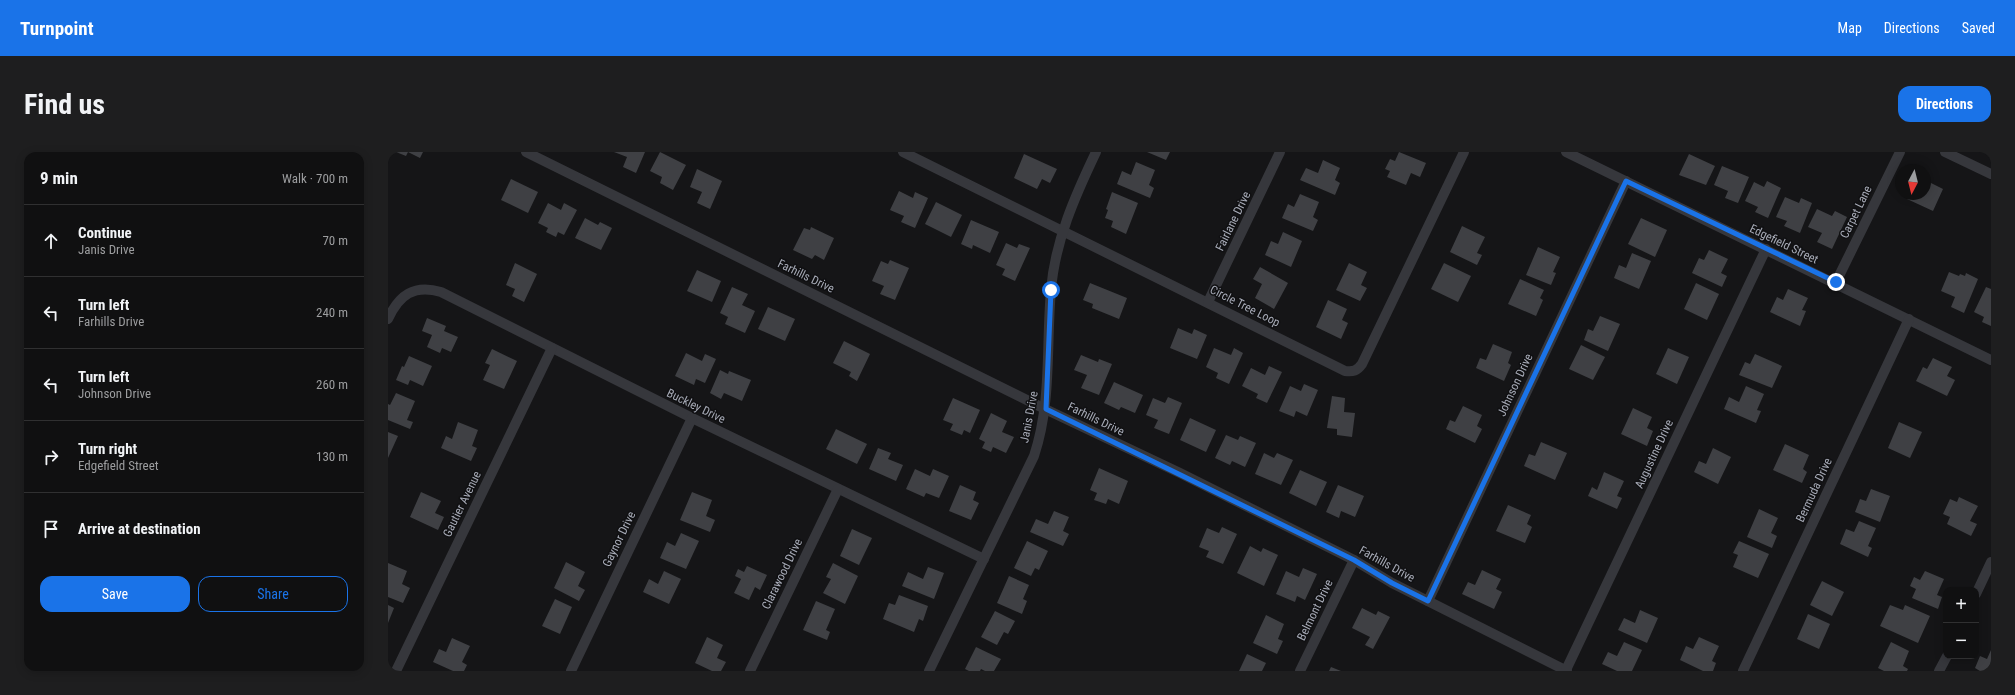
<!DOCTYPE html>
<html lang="en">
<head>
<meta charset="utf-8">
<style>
  body { margin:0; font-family:"Roboto Condensed",sans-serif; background:#1e1e1f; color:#f1f3f6 }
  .controls { position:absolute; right:12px; bottom:12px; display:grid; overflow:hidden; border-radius:8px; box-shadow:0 2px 10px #0003 }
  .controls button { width:36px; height:36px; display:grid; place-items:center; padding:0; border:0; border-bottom:1px solid #303031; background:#101011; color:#f1f3f6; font:20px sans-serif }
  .compass { position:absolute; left:1507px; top:12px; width:36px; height:36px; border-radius:50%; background:#101011; box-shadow:0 2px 10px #0003; rotate:187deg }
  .stop { position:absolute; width:12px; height:12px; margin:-9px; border:3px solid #1a73e8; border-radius:50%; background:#fff }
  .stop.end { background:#1a73e8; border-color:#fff; box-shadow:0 1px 4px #0008 }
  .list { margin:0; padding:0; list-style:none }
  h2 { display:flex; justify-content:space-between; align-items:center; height:52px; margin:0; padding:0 16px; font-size:17px }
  h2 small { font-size:13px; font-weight:400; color:#9c9d9f }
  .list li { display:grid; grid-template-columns:26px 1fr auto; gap:12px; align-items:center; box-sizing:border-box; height:72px; padding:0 16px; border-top:1px solid #303031 }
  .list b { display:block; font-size:15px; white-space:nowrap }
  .list p { margin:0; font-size:13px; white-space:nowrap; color:#9c9d9f }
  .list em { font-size:13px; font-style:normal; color:#9c9d9f }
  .actions { display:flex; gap:8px; padding:12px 16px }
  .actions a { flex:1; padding:9px 0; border:1px solid #1a73e8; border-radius:12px; text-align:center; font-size:14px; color:#1a73e8 }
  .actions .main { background:#1a73e8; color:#fff }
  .icon { flex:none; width:22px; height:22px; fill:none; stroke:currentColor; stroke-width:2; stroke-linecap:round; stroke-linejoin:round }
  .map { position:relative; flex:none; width:1603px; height:519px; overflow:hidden; border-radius:12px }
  header { display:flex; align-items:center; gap:24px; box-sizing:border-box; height:56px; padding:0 20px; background:#1a73e8; color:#fff }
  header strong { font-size:19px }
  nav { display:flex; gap:22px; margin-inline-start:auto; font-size:14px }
  .intro { display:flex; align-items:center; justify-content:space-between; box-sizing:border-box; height:96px; padding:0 24px }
  h1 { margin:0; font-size:28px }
  .button { padding:10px 18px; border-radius:12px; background:#1a73e8; color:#fff; font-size:14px; font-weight:700 }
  main { display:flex; gap:24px; padding:0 24px }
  aside { flex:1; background:#101011; border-radius:12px; box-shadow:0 2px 10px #0003 }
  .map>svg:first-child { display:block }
  .building { fill:#3f4044 }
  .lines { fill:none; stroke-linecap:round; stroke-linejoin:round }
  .street { stroke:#36373c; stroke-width:10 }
  .route { stroke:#1a73e8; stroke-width:5 }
  .labels { text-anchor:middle; stroke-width:3; stroke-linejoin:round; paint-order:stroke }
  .street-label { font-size:12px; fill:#a7abb7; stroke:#101012 }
</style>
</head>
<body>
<header>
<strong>Turnpoint</strong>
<nav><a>Map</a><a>Directions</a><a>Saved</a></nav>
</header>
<div class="intro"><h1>Find us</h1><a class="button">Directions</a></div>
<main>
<aside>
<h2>9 min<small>Walk · 700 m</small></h2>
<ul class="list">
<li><svg class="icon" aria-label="ahead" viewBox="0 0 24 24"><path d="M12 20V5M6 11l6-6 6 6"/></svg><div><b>Continue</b><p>Janis Drive</p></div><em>70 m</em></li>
<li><svg class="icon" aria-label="left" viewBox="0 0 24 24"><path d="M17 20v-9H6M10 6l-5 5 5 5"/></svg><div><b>Turn left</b><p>Farhills Drive</p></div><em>240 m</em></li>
<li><svg class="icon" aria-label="left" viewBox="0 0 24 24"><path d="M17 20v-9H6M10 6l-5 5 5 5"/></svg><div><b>Turn left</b><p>Johnson Drive</p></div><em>260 m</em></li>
<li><svg class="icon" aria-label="right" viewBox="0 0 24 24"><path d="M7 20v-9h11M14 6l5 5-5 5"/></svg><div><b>Turn right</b><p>Edgefield Street</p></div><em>130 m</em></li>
<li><svg class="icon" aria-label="arrive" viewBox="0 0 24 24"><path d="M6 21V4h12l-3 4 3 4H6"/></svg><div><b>Arrive at destination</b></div></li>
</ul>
<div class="actions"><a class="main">Save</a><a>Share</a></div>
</aside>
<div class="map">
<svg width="1603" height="519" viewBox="0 0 1603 519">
  <rect width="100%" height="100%" fill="#151517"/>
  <g class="building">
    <polygon points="8,0 20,0 18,4"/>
    <polygon points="20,0 35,0 32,6"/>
    <polygon points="226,0 257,0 248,21 235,15 239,5"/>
    <polygon points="272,0 298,13 285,38 272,31 274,25 262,19"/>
    <polygon points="759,0 782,0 778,8"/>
    <polygon points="1011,0 1038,11 1032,25 1023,21 1018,33 999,25 1002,19 997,17 1002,7 1007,9"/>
    <polygon points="636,2 669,17 662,31 654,27 649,37 626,26"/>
    <polygon points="1301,2 1327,14 1318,33 1291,23"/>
    <polygon points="935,8 952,16 947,28 952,31 947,43 912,28 918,16 930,21"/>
    <polygon points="748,10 767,18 761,33 766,36 762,46 729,32 734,19 743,23"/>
    <polygon points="1334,14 1361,25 1350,51 1337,46 1340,39 1326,33"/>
    <polygon points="309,17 334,29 322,57 309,51 314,40 302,35"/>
    <polygon points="123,27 150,40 140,61 113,48"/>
    <polygon points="1537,28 1555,37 1545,59 1519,47 1522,42 1537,42"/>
    <polygon points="1379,29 1393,36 1380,66 1367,60 1370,55 1357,49 1366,30 1376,35"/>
    <polygon points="511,39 525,46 527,40 540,46 527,76 513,70 516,64 502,58"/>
    <polygon points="724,40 750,51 738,82 723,75 725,69 717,66 720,58 718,57"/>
    <polygon points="912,42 931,50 925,65 930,68 925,79 894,66 900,52 906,55"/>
    <polygon points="1397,45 1411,51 1413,46 1424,51 1412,81 1396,74 1399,69 1388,65"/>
    <polygon points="548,50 574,63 563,85 537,72"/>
    <polygon points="160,51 173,58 176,51 189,58 176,83 170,80 168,85 158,80 160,76 150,71"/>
    <polygon points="1429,57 1444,64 1447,59 1459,65 1444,97 1429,90 1434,81 1420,75"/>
    <polygon points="197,66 210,73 212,70 224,76 213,98 187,86"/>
    <polygon points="1253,66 1279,78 1267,105 1240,92"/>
    <polygon points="583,68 611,80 602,101 585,93 584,97 573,92"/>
    <polygon points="1074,74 1097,85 1089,101 1094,103 1089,113 1062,100"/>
    <polygon points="423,75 446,86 436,108 427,103 424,107 405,98 416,76 422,78"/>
    <polygon points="895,80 914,89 903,115 877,103 883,89 890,92"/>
    <polygon points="618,91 629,96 631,92 642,96 627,129 614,123 617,117 608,113"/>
    <polygon points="1150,95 1172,105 1165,120 1168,121 1163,133 1138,123"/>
    <polygon points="1321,98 1340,107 1333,121 1339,124 1334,135 1304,121 1311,106 1316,108"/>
    <polygon points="1244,101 1263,109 1251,137 1226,126 1231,113 1238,116"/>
    <polygon points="502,108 521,116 507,148 492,142 496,134 484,129 493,109 500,112"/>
    <polygon points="127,111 149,122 136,150 124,144 127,137 118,133"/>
    <polygon points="961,111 979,120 973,133 979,136 972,149 948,138"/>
    <polygon points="1056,111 1083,124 1070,150 1043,137"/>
    <polygon points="872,115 900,131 886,157 867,146 874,132 865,127"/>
    <polygon points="309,118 333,129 324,150 299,139"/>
    <polygon points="1561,120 1571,124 1572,122 1577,124 1578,121 1590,127 1576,161 1563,155 1567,145 1553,139"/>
    <polygon points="1132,127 1156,138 1152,146 1155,148 1148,164 1120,152"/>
    <polygon points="702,131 739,146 731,167 704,156 705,152 695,148"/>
    <polygon points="1308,131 1331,142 1319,168 1296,157"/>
    <polygon points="344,135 360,142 354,153 367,159 357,181 337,172 340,165 332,161"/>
    <polygon points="1598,135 1603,137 1603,174 1594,170 1596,165 1586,160"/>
    <polygon points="1400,137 1420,146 1414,158 1418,159 1412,174 1382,160 1389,145 1395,148"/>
    <polygon points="940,148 959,157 954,168 960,171 953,187 928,175"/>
    <polygon points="380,155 407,167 397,189 370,177"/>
    <polygon points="1212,164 1232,172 1220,199 1196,188 1200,177 1205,179"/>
    <polygon points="39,166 58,174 56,179 70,185 63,200 54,196 52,201 39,195 44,183 34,179"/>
    <polygon points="790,176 804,182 806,177 819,183 809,207 782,196"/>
    <polygon points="456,189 482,202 469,229 461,224 463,220 445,211"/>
    <polygon points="1105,192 1124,200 1120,211 1123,213 1116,229 1088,216 1092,206 1098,208"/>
    <polygon points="1193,193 1217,205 1205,228 1181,217"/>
    <polygon points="826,196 843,203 846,196 855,201 841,232 828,226 830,221 818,215"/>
    <polygon points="1280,196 1301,205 1289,232 1268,222"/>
    <polygon points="104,197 129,209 116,237 95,228 102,213 97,211"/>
    <polygon points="298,201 314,209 317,202 328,207 317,231 308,227 306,233 287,224"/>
    <polygon points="1367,202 1394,214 1384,236 1351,223 1357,210 1362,212"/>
    <polygon points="693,203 710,210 711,207 724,212 711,243 693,236 699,223 686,218"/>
    <polygon points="21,204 44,214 35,234 22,228 20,233 8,228 14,214 16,215"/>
    <polygon points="1545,206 1564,215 1559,224 1567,228 1559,244 1528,229 1535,215 1539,217"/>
    <polygon points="881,214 894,220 879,251 868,246 870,242 854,234 863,216 877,223"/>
    <polygon points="332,218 340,222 341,219 363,228 354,249 336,241 333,247 322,241"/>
    <polygon points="726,230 755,243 747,261 733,255 731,258 716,251"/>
    <polygon points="916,232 930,238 919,264 908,259 906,265 891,259 902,234 913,239"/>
    <polygon points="1358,234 1376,242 1369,258 1373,259 1368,271 1336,257 1341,245 1351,250"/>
    <polygon points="8,241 27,249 19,268 25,270 22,277 0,268 0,252 2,253"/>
    <polygon points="944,244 957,246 956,260 967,261 964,285 949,283 949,277 939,276"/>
    <polygon points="780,245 794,251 781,282 766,276 770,268 758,263 765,246 777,251"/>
    <polygon points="565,246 592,258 582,281 576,278 574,283 562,278 565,272 555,268"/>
    <polygon points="1075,254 1094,263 1089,274 1094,277 1087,291 1058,277 1062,268 1067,270"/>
    <polygon points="1245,256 1264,265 1259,276 1265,279 1259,294 1233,282"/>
    <polygon points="603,261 619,269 614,280 626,285 618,301 605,295 603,300 594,296 597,290 591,287"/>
    <polygon points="802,266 828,278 818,300 792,288"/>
    <polygon points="70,270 90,278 84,294 89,296 83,309 53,296 58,284 64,287"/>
    <polygon points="1511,270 1534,280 1522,306 1500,296"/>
    <polygon points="448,277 479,292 469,312 438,297"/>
    <polygon points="0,280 10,284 0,306"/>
    <polygon points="838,283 850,288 852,284 868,291 857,315 844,309 842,313 827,306"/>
    <polygon points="1153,290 1179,301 1167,328 1136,314 1141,302 1147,304"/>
    <polygon points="1397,292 1421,303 1415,317 1419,320 1414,331 1385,318"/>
    <polygon points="490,296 503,301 500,307 515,313 508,329 481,317"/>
    <polygon points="1325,296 1343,305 1330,332 1306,320 1311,309 1318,312"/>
    <polygon points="876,301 886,306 889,301 905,308 893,333 867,322"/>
    <polygon points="711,316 740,329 731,352 720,347 718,352 706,348 709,341 702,338"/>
    <polygon points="527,317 542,324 545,317 561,324 551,346 538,341 536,345 518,337"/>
    <polygon points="912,318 939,330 928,354 901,341"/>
    <polygon points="1216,320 1236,329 1229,344 1234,346 1229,357 1200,344 1204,335 1209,338"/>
    <polygon points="572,333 588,340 585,348 591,351 583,368 561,359"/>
    <polygon points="950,333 976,344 967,365 953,359 951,366 938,360"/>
    <polygon points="1483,337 1502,344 1492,370 1467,360 1472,347 1478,349"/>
    <polygon points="33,340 53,349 47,361 56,365 50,378 22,365"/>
    <polygon points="304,340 324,348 318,364 327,368 322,380 292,368"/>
    <polygon points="1571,345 1590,354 1582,369 1589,372 1583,384 1559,372 1562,365 1555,362 1562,347 1569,350"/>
    <polygon points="1120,353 1143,363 1139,372 1144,375 1137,391 1108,379"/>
    <polygon points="1371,357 1390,366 1383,381 1389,384 1384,396 1359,385"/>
    <polygon points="666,359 681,365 675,379 681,382 675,394 642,380 648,367 660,372"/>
    <polygon points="1471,369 1488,376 1480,394 1484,396 1480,405 1452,392 1458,377 1466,380"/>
    <polygon points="834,375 849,382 835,412 818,405 821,399 811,395 819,376 831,381"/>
    <polygon points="464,377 484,386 471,413 452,404"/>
    <polygon points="293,381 311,389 298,417 272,406 279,390 287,394"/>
    <polygon points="639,389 660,399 651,418 647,416 643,424 626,416"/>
    <polygon points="1351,389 1381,402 1370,426 1345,415 1350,403 1345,401"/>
    <polygon points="862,394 873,400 875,396 890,403 876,434 849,421"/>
    <polygon points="178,410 197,420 190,434 197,438 191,449 166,436"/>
    <polygon points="0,411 19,419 14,432 22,436 15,451 0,445"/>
    <polygon points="445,411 470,424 457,452 435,441 443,427 438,425"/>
    <polygon points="359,414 379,423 372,438 367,435 361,448 346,441 353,427 347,424 350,417 356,420"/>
    <polygon points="540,415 556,421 546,447 514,434 520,420 535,427"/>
    <polygon points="915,416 929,422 917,448 909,444 907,450 888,442 898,419 911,425"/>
    <polygon points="1094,418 1113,427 1108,437 1114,440 1106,457 1074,442 1080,430 1087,433"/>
    <polygon points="276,419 293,427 281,452 255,440 261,427 270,432"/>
    <polygon points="1537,419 1556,427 1549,443 1554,445 1550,457 1524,446 1528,437 1522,434 1526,425 1532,428"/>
    <polygon points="621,424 641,433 635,447 639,449 634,462 609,451"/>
    <polygon points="1434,429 1456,440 1444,464 1422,453"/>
    <polygon points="511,443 540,454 535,469 531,467 526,480 495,467 501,451 507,453"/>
    <polygon points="167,447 184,455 172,482 154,474"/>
    <polygon points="428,449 447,457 438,478 442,480 439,488 415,478"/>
    <polygon points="0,453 6,456 0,471"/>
    <polygon points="1502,453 1515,458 1517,453 1542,464 1530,491 1492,474"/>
    <polygon points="974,456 988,463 990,459 1002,465 985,497 977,493 982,485 964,476"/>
    <polygon points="1252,458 1270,466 1259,491 1230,478 1236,466 1247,471"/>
    <polygon points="607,459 627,469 620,482 616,480 609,493 593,485"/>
    <polygon points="1420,462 1442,472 1431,497 1409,487"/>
    <polygon points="878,463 896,472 890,487 895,489 889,502 865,491"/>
    <polygon points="319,485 335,493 329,506 338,510 333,519 324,519 307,511"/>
    <polygon points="1311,485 1331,494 1324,509 1328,511 1325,519 1315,519 1292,508 1298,494 1305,497"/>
    <polygon points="64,486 82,494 74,510 79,513 76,519 65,519 45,510 51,497 58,500"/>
    <polygon points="1236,490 1254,498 1244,519 1229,519 1214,512 1220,500 1229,504"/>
    <polygon points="1503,490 1521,499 1515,514 1520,517 1519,519 1496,519 1490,516"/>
    <polygon points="588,495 613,507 606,519 597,519 593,517 592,519 581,519 577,517"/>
    <polygon points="1603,498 1603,519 1592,519 1587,516 1592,504 1599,507"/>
    <polygon points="859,502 878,511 874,519 851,519"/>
    <polygon points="943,515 953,519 941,519"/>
  </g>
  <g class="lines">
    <g class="street">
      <polyline points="138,0 657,257 792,321 966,408 1004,431 1179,519"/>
      <path d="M515,0L957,219C965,220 969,219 974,212L1076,0"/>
      <polyline points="1178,0 1603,208"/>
      <polyline points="1557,0 1603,22"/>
      <polyline points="1448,130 1512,0"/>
      <polyline points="820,150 892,0"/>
      <path d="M0,167C11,143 26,132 53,140L304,266L596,407"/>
      <polyline points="1588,442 1603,410"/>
      <polyline points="1040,449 1238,29"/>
      <polyline points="1178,518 1378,97"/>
      <polyline points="8,519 164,196"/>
      <polyline points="183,519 304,266"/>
      <polyline points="362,519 450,337"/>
      <path d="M541,519L646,304C664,250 658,194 663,138C667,89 687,44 708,0"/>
      <polyline points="912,519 966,408"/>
      <polyline points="1355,519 1521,167"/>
      <polyline points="1551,519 1559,504"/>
    </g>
  </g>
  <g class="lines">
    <polyline class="route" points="663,138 658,257 966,408 1004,431 1040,449 1238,29 1448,130"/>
  </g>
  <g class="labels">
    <g class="street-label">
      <text transform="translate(1468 60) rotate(-64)" y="4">Carpet Lane</text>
      <text transform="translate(845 69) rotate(-64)" y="4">Fairlane Drive</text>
      <text transform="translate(1396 92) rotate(26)" y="4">Edgefield Street</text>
      <text transform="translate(418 124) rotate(26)" y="4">Farhills Drive</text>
      <text transform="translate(857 154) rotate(27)" y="4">Circle Tree Loop</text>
      <text transform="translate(1127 233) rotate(-65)" y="4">Johnson Drive</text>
      <text transform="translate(308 254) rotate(26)" y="4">Buckley Drive</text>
      <text transform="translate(641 265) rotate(-79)" y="4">Janis Drive</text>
      <text transform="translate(708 267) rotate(26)" y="4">Farhills Drive</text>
      <text transform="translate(1266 302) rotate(-65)" y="4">Augustine Drive</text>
      <text transform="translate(1426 338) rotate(-65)" y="4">Bermuda Drive</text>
      <text transform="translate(74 352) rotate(-64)" y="4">Gautier Avenue</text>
      <text transform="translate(231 387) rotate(-64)" y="4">Gaynor Drive</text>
      <text transform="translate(999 412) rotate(29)" y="4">Farhills Drive</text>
      <text transform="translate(394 422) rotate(-64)" y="4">Clarawood Drive</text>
      <text transform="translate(927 458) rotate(-64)" y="4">Belmont Drive</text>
    </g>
  </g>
</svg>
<div class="controls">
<button>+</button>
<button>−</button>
</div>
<svg class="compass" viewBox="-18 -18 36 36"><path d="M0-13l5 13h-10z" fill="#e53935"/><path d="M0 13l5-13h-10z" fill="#9c9d9f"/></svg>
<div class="stop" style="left:663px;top:138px"></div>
<div class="stop end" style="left:1448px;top:130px"></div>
</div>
</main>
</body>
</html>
